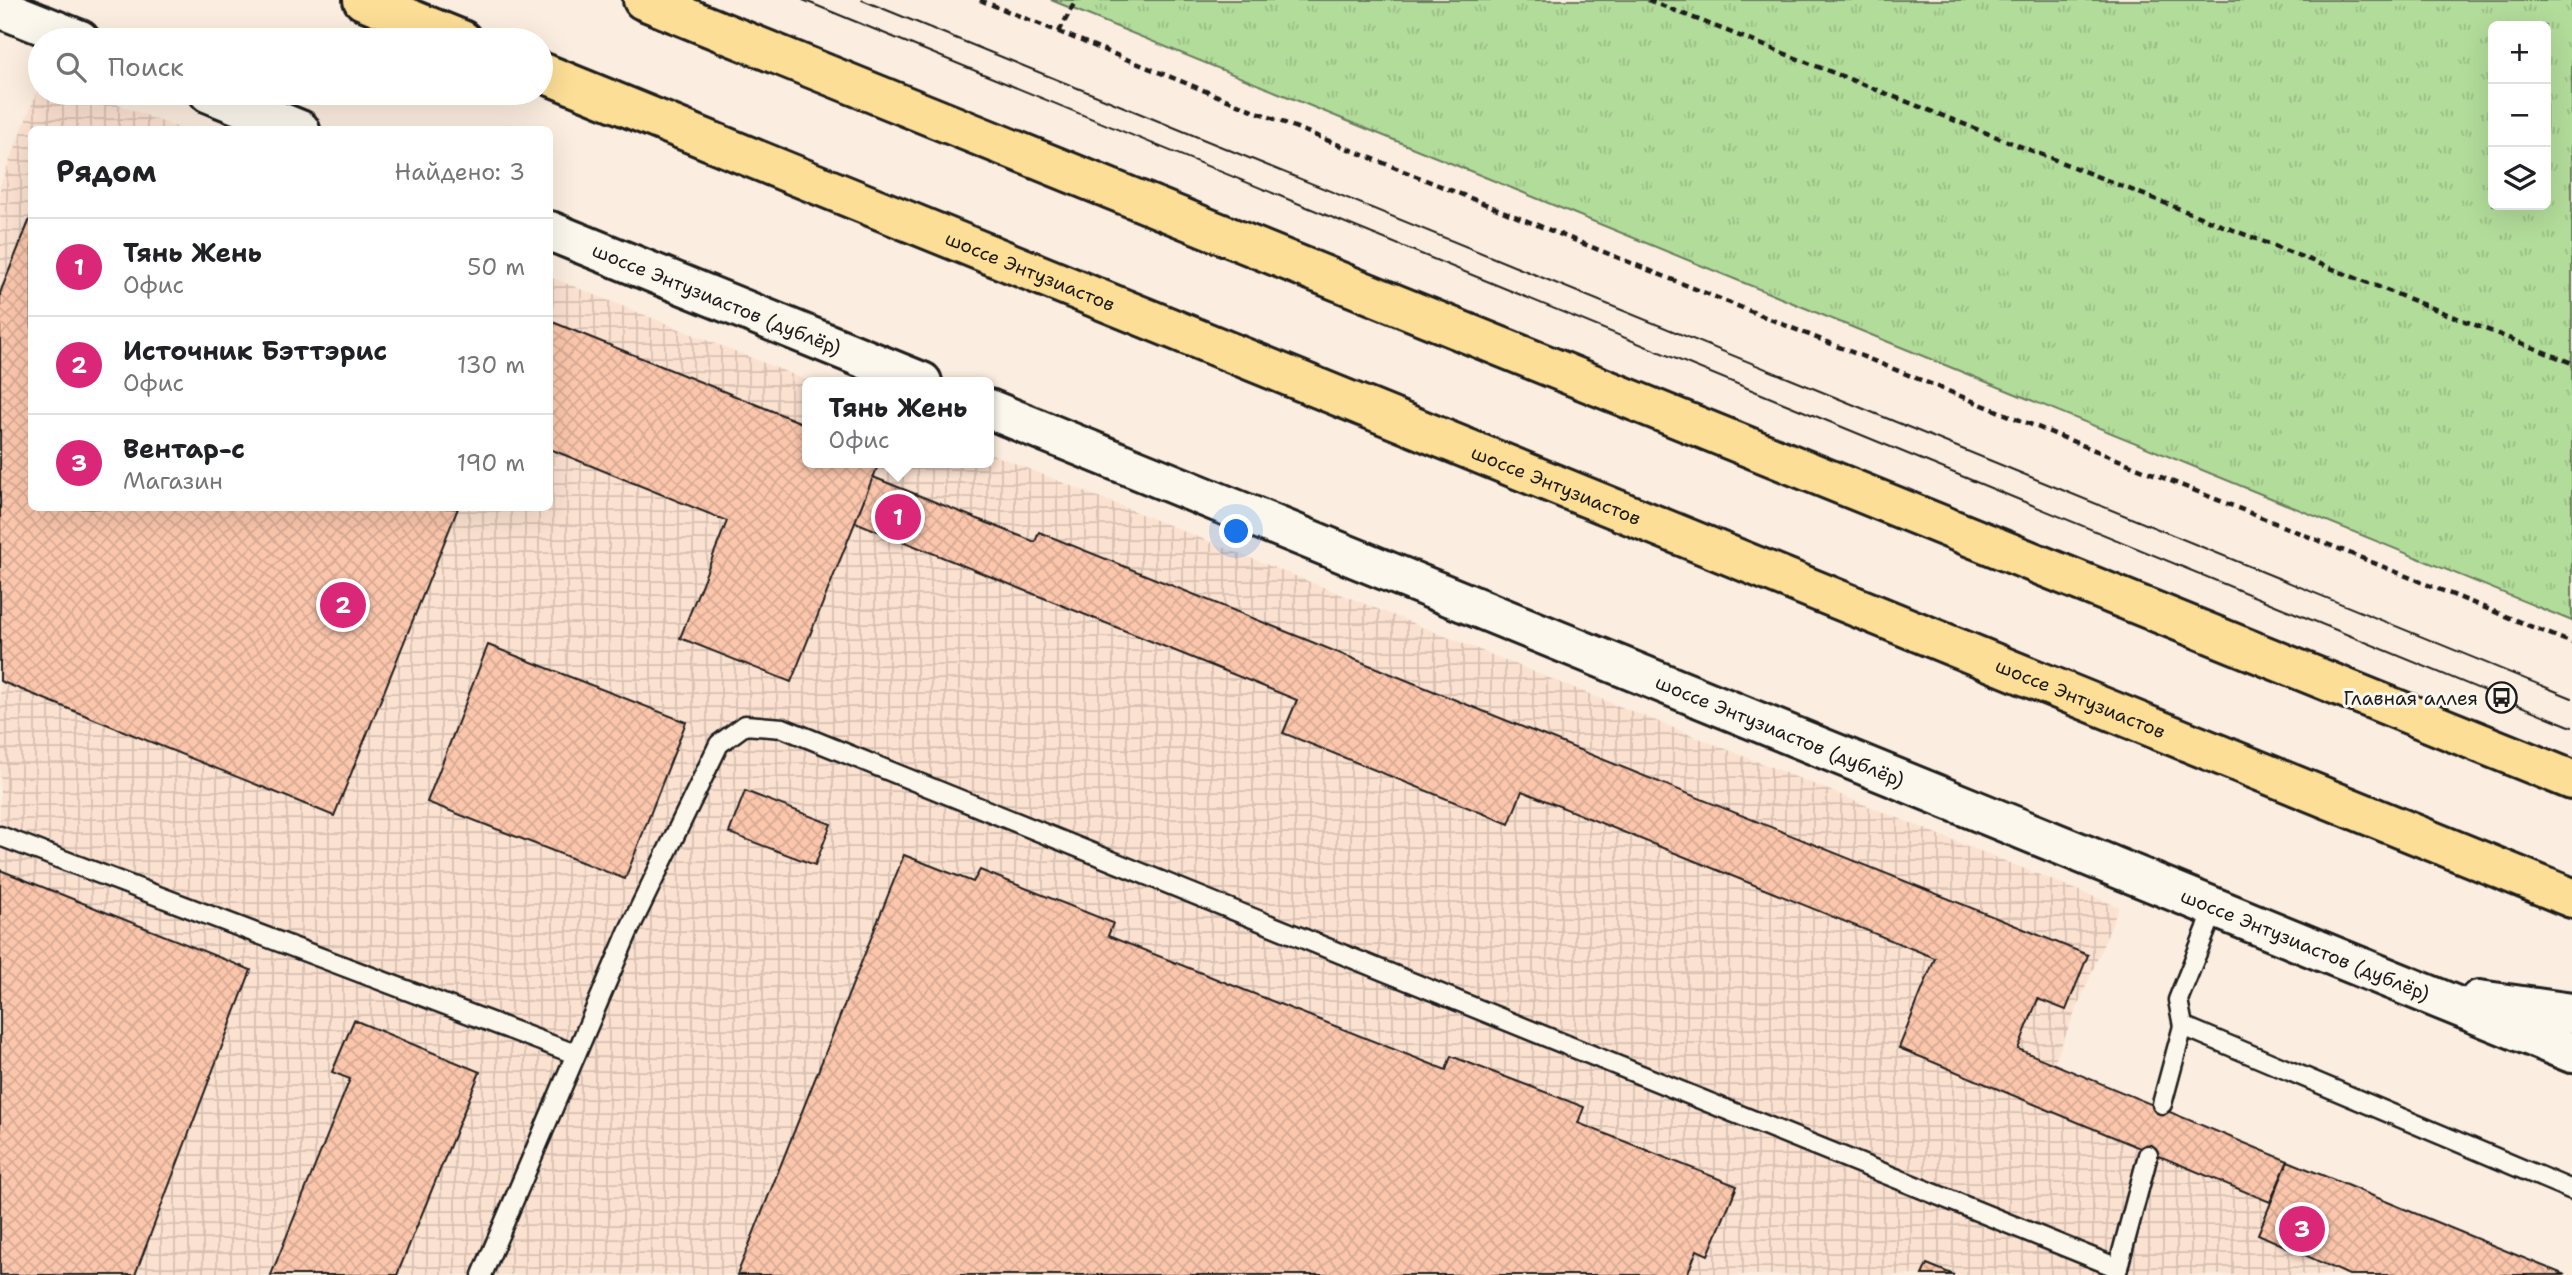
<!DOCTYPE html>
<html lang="ru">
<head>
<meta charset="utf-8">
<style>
  body { margin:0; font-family:"Shantell Sans",sans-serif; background:#f2f2f2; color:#202124 }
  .controls { position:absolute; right:21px; top:21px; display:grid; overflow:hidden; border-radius:10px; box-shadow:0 7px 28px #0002 }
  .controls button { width:63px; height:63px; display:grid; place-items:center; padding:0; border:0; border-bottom:2px solid #e0e0e0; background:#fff; color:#202124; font:35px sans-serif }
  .you { position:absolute; left:1237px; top:532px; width:24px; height:24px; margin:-18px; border:5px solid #fff; border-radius:50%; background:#1a73e8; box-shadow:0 0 0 10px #1a73e833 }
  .badge { display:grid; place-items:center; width:46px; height:46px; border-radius:50%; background:#db2777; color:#fff; font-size:23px; font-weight:700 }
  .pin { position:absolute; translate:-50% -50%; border:4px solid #fff; box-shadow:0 2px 7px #0006 }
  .popup { position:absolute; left:802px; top:377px; width:192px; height:91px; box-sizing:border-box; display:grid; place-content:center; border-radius:10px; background:#fff; filter:drop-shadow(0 2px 5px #0005); font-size:23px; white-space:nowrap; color:#757577 }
  .popup b { font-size:26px; color:#202124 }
  .popup::after { content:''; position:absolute; left:50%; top:100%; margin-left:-14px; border:14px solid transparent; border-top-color:#fff }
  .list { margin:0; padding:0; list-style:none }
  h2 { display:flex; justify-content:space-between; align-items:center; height:91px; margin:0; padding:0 28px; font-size:30px }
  h2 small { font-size:23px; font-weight:400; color:#757577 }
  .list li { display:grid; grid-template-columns:46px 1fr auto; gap:21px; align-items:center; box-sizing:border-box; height:98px; padding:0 28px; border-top:2px solid #e0e0e0 }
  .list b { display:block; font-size:26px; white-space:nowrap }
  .list p { margin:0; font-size:23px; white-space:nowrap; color:#757577 }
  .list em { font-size:23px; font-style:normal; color:#757577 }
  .icon { flex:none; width:38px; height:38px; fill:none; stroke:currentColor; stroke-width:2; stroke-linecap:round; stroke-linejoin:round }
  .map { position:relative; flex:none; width:2572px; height:1275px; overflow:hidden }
  .search { position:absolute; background:#fff; box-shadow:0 7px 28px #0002; left:28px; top:28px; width:525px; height:77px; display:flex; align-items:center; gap:18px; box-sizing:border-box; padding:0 24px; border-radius:38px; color:#757577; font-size:26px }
  .panel { position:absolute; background:#fff; box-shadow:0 7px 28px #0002; left:28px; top:126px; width:525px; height:385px; border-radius:10px }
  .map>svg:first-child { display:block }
  .industrial { fill:url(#industrial-grid) }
  .park { fill:url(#park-tufts); stroke:#677c5b; stroke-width:2; fill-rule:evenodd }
  .building { fill:url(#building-cross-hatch); stroke:#1c1c1c; stroke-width:2 }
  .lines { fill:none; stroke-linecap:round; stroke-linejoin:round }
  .lane-casing { stroke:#1c1c1c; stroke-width:23 }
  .secondary-casing { stroke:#1c1c1c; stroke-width:44 }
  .primary-casing { stroke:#1c1c1c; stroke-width:44 }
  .path { stroke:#1c1c1c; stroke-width:4.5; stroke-dasharray:7 5; stroke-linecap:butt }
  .lane { stroke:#fbf7ec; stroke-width:18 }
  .secondary { stroke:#fbf7ec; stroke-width:38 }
  .primary { stroke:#fcde96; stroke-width:38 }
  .tram { stroke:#1c1c1c; stroke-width:2 }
  .labels { text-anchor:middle; stroke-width:6; stroke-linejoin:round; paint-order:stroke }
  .street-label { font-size:19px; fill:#1c1c1c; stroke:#fbf7ec }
  .poi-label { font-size:19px; fill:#1c1c1c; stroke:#fbf7ec; text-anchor:end }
</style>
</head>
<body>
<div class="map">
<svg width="2572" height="1275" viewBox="0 0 2572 1275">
  <defs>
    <pattern id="industrial-grid" width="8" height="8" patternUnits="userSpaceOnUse" patternTransform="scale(1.75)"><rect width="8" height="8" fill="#fbe1d0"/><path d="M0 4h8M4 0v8" fill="none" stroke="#d7c0b2"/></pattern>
    <pattern id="park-tufts" width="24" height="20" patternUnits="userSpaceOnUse" patternTransform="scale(1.75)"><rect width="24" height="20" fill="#b2dc9a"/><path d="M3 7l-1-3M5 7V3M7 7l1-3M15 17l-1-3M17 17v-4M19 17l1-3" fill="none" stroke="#98bc84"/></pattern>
    <pattern id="building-cross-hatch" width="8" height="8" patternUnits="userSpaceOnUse" patternTransform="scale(1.75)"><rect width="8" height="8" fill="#fbc6ac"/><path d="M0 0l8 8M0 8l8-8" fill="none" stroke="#d7aa93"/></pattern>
  </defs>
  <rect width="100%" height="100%" fill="#fbeddf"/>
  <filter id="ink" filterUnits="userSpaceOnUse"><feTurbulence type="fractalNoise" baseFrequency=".0143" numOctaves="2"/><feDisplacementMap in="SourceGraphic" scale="14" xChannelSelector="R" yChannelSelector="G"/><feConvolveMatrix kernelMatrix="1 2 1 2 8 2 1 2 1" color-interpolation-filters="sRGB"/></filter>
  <g filter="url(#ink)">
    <polygon class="industrial" points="40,84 40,93 89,93 181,129 32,130 32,508 550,508 550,277 811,382 807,382 807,463 989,463 989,453 2119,907 2046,1082 2525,1275 0,1275 0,186"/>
    <path class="park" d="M1051,0H2572V621ZM2493,26H2546V205H2493Z"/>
    <g class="building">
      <polygon points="32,214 32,508 458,508 334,816 0,681 0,293"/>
      <polygon points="550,321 807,425 807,463 879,463 791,682 680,638 727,521 550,449"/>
      <polygon points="873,477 1035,542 1039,532 2088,955 2066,1010 2038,999 2018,1049 2288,1161 2270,1202 1899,1048 1935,958 1522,791 1509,824 1283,733 1297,700 855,522"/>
      <polygon points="488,645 686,722 625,879 427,802"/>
      <polygon points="745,791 831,824 815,865 729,833"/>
      <polygon points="904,855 973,882 980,870 1113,923 1108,936 1446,1070 1451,1056 1584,1107 1578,1123 1737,1186 1708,1255 1697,1250 1687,1275 737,1275"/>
      <polygon points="0,870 251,970 135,1275 0,1275"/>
      <polygon points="354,1020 480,1072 397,1275 271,1275 350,1079 332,1072"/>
      <polygon points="2288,1161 2565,1275 2349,1275 2258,1234"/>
      <polygon points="1927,1264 1954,1275 1922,1275"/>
    </g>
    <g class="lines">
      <defs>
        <g id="lane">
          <polyline points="0,836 575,1054"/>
          <polyline points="2215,908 2178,1000 2183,1026 2572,1190"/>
          <polyline points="2162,1104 2183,1026"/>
          <polyline points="482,1275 628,932 719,744 745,725 783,728 2118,1268"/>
          <polyline points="2116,1275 2148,1155"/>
        </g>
        <g id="secondary">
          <polyline points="0,8 80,40"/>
          <polyline points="209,93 300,130"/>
          <path id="s1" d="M550,231L922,382"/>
          <path id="s2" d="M989,409L2572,1053"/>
          <polyline points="2479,1000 2572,1013"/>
        </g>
        <g id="primary">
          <polyline points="363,0 462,40"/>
          <polyline points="643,0 2572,780"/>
          <path id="s3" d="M541,72L2572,898"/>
        </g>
      </defs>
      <use href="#lane" class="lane-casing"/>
      <use href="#secondary" class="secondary-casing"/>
      <use href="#primary" class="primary-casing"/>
      <g class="path">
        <polyline points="980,0 2572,643"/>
        <polyline points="1648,0 2572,363"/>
        <polyline points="1059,32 1076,0"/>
      </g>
      <use href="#lane" class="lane"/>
      <use href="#secondary" class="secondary"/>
      <use href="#primary" class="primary"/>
      <g class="tram">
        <polyline points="803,0 2572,727"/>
        <polyline points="862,0 2572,698"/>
      </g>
    </g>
  </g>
  <defs>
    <symbol id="bus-ring" viewBox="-11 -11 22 22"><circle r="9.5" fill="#fbf7ec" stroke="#1c1c1c" stroke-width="1.5"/><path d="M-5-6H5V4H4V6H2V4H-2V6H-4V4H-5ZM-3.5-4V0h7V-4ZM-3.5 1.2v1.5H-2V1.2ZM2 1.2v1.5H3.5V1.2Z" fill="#1c1c1c"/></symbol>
  </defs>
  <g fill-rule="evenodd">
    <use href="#bus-ring" x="2484" y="680" width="35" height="35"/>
  </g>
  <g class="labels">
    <g class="street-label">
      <text dy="7" stroke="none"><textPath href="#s3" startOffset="528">шоссе Энтузиастов</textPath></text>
      <text dy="7" stroke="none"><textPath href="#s1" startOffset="180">шоссе Энтузиастов (дублёр)</textPath></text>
      <text dy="7" stroke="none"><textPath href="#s3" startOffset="1096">шоссе Энтузиастов</textPath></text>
      <text dy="7" stroke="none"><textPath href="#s3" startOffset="1662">шоссе Энтузиастов</textPath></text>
      <text dy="7" stroke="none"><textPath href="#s2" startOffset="854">шоссе Энтузиастов (дублёр)</textPath></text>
      <text dy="7" stroke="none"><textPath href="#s2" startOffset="1421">шоссе Энтузиастов (дублёр)</textPath></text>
    </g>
    <g class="poi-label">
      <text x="2478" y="705">Главная аллея</text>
    </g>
  </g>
</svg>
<div class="controls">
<button>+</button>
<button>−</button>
<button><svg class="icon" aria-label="layers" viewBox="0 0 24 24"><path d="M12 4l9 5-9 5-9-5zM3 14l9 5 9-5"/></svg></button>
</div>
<div class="you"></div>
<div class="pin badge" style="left:898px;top:517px">1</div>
<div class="popup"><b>Тянь Жень</b>Офис</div>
<div class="pin badge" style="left:343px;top:605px">2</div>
<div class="pin badge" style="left:2302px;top:1229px">3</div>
<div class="search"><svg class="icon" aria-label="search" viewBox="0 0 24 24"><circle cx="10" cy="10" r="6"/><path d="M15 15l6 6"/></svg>Поиск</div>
<section class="panel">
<h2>Рядом<small>Найдено: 3</small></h2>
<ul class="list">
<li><span class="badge">1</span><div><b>Тянь Жень</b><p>Офис</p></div><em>50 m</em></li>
<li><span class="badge">2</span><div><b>Источник Бэттэрис</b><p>Офис</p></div><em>130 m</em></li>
<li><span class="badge">3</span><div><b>Вентар-с</b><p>Магазин</p></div><em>190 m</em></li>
</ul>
</section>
</div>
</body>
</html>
